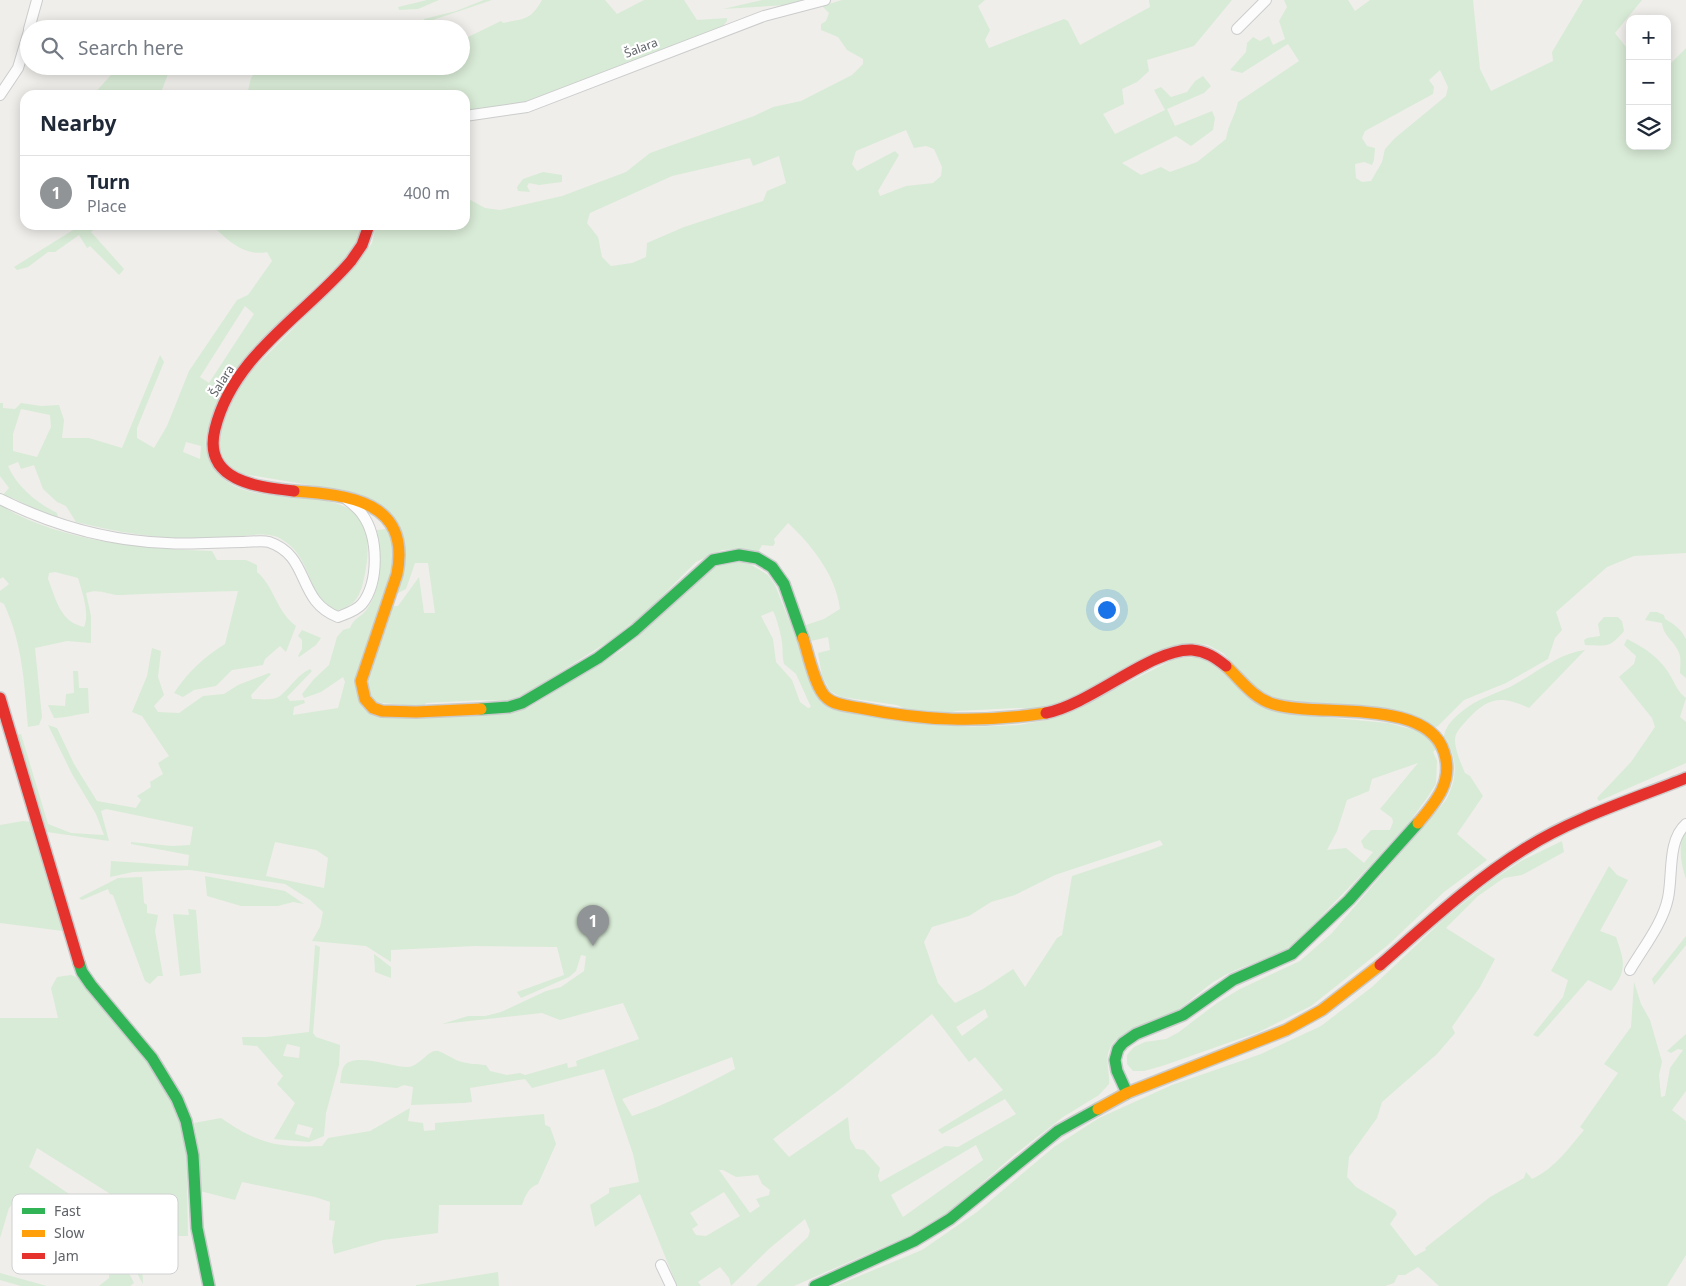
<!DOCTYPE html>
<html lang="en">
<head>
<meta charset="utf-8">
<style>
  body { margin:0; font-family:"Noto Sans",sans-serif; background:#f6f6f7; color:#1f2937 }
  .controls { position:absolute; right:15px; top:15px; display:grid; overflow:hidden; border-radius:10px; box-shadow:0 2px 12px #0003 }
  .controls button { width:45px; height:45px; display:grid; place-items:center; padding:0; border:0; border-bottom:1px solid #e0e1e3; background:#fff; color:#1f2937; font:25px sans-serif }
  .you { position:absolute; left:1106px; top:609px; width:18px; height:18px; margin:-12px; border:4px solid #fff; border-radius:50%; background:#1a73e8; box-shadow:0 0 0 8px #1a73e833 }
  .badge { display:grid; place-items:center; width:32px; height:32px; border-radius:50%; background:#919496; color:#fff; font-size:16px; font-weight:700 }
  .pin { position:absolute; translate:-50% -41px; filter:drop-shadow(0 1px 2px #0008) }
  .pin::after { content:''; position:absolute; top:26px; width:18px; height:15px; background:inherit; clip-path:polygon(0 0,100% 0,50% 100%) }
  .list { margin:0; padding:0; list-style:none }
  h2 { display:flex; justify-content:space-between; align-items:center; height:65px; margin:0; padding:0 20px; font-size:21px }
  h2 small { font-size:16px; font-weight:400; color:#747a83 }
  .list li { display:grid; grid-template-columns:32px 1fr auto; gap:15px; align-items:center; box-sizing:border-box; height:75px; padding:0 20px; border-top:1px solid #e0e1e3 }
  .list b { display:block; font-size:19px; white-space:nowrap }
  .list p { margin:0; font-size:16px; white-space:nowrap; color:#747a83 }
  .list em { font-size:16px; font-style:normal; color:#747a83 }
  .icon { flex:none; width:28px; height:28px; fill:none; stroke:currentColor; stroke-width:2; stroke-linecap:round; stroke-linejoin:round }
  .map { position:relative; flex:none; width:1686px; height:1286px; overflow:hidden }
  .search { position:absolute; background:#fff; box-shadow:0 2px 12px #0003; left:20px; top:20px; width:450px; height:55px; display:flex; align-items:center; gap:12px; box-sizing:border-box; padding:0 18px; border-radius:28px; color:#747a83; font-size:19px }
  .panel { position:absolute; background:#fff; box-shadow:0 2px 12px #0003; left:20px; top:90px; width:450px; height:140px; border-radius:15px }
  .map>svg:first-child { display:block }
  .green { fill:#d8ebd6; fill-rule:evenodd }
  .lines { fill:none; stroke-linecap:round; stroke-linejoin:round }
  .street-casing { stroke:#cbcccc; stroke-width:12 }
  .fast-casing { stroke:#cacacb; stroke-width:14 }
  .slow-casing { stroke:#cacacb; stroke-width:14 }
  .jam-casing { stroke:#cacacb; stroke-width:14 }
  .street { stroke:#fdfcfc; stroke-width:10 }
  .fast { stroke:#30b455; stroke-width:11 }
  .slow { stroke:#ff9f0a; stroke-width:11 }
  .jam { stroke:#e5322d; stroke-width:11 }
  .labels { text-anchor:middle; stroke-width:4.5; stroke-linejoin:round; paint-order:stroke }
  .street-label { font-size:12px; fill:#5f6368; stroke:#fff }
  .key { fill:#fff; stroke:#cfd0d2; stroke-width:1 }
  .key-label { font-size:14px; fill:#5f6368 }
</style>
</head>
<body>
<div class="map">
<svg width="1686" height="1286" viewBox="0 0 1686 1286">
  <rect width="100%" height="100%" fill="#efeeea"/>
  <g class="green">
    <polygon points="427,0 439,0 418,9 399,10 398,7"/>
    <polygon points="484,0 492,0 424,23 424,19 456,11"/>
    <path d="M542,0H605L617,14L644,0H684L697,20L727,18V21L723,26L690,41L535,100L510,106L465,111V95H247L251,78L260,66C267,66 275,65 281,66C299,71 294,77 315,66H461V38H466L501,21L503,23C525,18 530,21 542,0Z"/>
    <polygon points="762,0 802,0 788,5 723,9"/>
    <path d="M842,0H985L978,6L990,30L985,40L989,48L1064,19L1068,21L1080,45L1150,7L1149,0H1232L1194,46L1147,60L1149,71L1137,82L1122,89L1124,104L1103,114L1115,134L1165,110L1154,90L1161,87L1171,97L1187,92L1195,81L1203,76L1211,86L1204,93L1167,109L1175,126L1212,111L1215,118L1213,130L1191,146L1176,136L1122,163L1141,175L1161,167L1170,172L1197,162L1226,139C1228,125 1235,116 1238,102L1299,61L1288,44L1242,73L1230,70L1246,52L1247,43L1253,37L1260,41L1269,36L1273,45L1285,39L1279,21L1287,7L1284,0H1348L1355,11L1370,0H1473L1480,69L1491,91L1553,61L1552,52L1583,0H1642L1615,33L1630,52V146H1667V67L1686,48V553L1634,556L1607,567L1556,612L1562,630L1555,638L1548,659L1506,683L1464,700L1437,727L1285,702L1257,690L1223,653L1208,645L1193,643L1070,701L1039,710L1020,708L956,711L939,716L909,711L897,705L841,697L830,691L822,676L818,653L830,650L828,637L811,641L806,625L824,619L840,609C836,576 812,545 788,523L774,539L775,543L773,546L762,545L758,552L740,549L722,550L696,562L650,608L614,638L525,694L507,701L483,700L426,703L423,707L373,702L366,685L393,606H398L419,577L424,613H435L428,563H415L406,589L396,594L400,528L339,490L237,473L220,456L218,435L231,403L247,375L357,264L372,243L376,225H465V197L485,208L500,210L562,196L626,172L650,153L754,116L773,107L801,101L852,75L863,64V59L847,50L838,37L821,30V24L826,21L829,13L822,6ZM1440,70L1448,87L1446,96L1395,138L1385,149L1382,162L1371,181L1362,182L1356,178L1355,164L1364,162L1372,165L1374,160L1375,148L1367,146L1362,138L1365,131L1433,94L1434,87L1429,80ZM906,130L914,148L926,146L934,149L942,167L941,176L933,183L906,186L880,196L878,191L899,155L895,151L857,171L852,164L856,151ZM779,156L786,183L767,191L763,201L684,227L647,243L646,257L632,263L611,266L602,257L598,237L587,223L590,213L672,176L750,158L753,166Z"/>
    <polygon points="119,66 171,66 160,95 93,95"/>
    <polygon points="543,172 562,175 562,182 539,185 529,183 527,186 530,192 518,191 517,187 523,179"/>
    <polygon points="81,225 98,225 91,232 124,269 119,275 90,246 87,248 79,235 55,252 48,252 28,267 17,270 14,267"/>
    <path d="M212,225H362L360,238L346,258L298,304L207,432C204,446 206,456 214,468C253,529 392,453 364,578C360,598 354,607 334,611C306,594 312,556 281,539C268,531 246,536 231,537C178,542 127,535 76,522L66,506L57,502L43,489L34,465L21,469L18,462L8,466C17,487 37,503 57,513L58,517C45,516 25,504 13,498L11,501L2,496L9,488L0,476V403H3V408L15,409L21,403L41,406L59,405L64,420L62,438H89L122,448L160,355L164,362L137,428V438L154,448L167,426L189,371L237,300L248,295L272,261L267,252C244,257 226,239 212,225ZM245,306L254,314L209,383L200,377ZM21,409L50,415L51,427L37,457L13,451V434ZM186,442L201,446L200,459L183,452Z"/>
    <path d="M0,505C60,542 143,549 212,551L217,560H246L257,565V572C274,586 276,611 296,626L286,652L280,646L265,659L263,665L232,670L216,686L194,690L183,697L174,693C187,673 205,656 225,644L238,591C198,592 160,593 120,595C108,595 99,588 86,593L91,616V643L67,641L35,648L42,717L39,725L28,727C24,682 23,645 4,604L0,602V591L9,584L3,577L0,579ZM55,572L78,578C82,592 90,613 84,627C60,622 56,599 48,579L49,573Z"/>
    <path d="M386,529L392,541L393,556L391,575L362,657L369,713L382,718L514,712L528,708L622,650L711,570L718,566L738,562L750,564L768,575L775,585L818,694L941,725L971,727L1019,725L1041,721L1068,713L1176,658L1201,657L1290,714L1388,723L1426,733L1438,747L1433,752L1437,761L1436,784L1427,798L1408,824L1362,874L1296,942C1272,960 1245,963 1220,978C1202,988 1189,1004 1171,1014C1155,1023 1120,1030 1111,1046C1104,1058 1110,1072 1109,1084L1099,1095L1063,1117L1014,1155L950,1211L906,1237L794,1286H756L808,1237L810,1231L805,1219L770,1248L731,1286L729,1278L720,1267L698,1282L701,1286H677L640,1194L595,1227L590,1205L609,1193V1188L639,1182L633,1154L604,1069L532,1088L525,1079L470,1088L472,1102L464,1103L411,1105L413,1087L404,1085L397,1088L340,1083C341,1078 341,1072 343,1068C351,1050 393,1068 409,1067C421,1065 429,1049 438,1051C444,1053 450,1057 456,1060C465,1064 476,1064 486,1065L490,1071L507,1075L520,1073L525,1075L567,1063L568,1068L577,1066L576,1061L639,1039L623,1003L560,1020L542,1013L442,1024L468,1016H485L501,1012L546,991L561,987L584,971L586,956L581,955L576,971L569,977L521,998L517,992L564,975L557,947L475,946L391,950V962L366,946L312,941L320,927L323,912L310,900L285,884L190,870L133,872L110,877L111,861L188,866L189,855L131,844V842L172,846L190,845L193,827L106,809L101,811L109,841L47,832L17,735L21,734L48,824L71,833L104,835L96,814L72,774L48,725L57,728L74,764L97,801L136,808L141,800L137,796L151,787L150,782L163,774L158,763L169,756L142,716L132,712L147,676L152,648L161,651L158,677L164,695L154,706L158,712L179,713L203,696L224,694L238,685L269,673L271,674L251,695L252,699C260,699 273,701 280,696C291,687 297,675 310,669L312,671L287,697L290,701L304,700L305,703L294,707L293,715L338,708L345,682L343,677L321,692L304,698L302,694L314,679L329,665L337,637L343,630L350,628C354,617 361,618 367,609C383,586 381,556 377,530ZM773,611C777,619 781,634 782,643C783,650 782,656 784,664L796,674L811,707L808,708L800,702L792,680L776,662L773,639L761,616ZM1418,763L1380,809L1392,818L1393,822L1390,830H1371L1361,841L1364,848L1373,852L1364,863L1346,848L1327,850L1337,831L1347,800L1369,791L1372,779ZM1160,840L1163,845L1153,849L1072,876L1062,935L1057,938L1025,987L1013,969L983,989L955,1003L938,983L924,942L932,927L969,916L991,902L1015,895L1055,875ZM275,842L316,850L328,858L324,888L266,876ZM985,1009L988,1017L962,1036L956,1027ZM932,1014L969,1062L975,1057L1003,1090L938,1130L942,1134L1005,1099L1016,1114L958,1147L945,1146L880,1182L878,1176L880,1168L864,1150L856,1149L850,1139L848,1117L789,1157L773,1139L843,1087ZM732,1057L735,1069C701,1087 668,1104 632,1116L622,1099ZM976,1145L983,1160L903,1217L891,1195ZM719,1170H723L736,1177L758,1175L762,1184L770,1190L769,1195L756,1199L760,1206L750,1213ZM724,1192L740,1216L706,1236L696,1235L692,1229L698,1225L690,1213Z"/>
    <path d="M1650,612H1657L1664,615L1665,619C1674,624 1681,629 1686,639V678L1680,673C1680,668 1681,661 1680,656C1677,642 1663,637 1662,623L1645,620Z"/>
    <path d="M1604,617H1618L1622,621L1624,631C1609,648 1608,646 1585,645L1584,640L1587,638L1600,636L1598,624Z"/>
    <polygon points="302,630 321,638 316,645 299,657 298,656 302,649 302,640 298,636"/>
    <path d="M1627,639C1645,648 1660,658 1670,675C1675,684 1678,692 1686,698L1680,717L1686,722V763L1599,801L1597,798L1631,762L1655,727L1652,718L1619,677L1634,664L1636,656L1624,645Z"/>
    <path d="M1585,650L1529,708C1501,695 1488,697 1467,720C1463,725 1455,732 1455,739C1455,751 1461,763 1465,773L1470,776L1483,796L1457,834L1487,860L1444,892L1388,945L1311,1006L1259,1032L1165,1065L1144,1071H1133L1127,1064V1055L1134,1047L1145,1042L1166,1039L1179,1032L1217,1003L1240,989L1300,961L1332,933L1446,800C1458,776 1458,760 1444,736C1446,724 1456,716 1465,709C1478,699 1494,694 1510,687C1534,675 1558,653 1585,650Z"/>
    <path d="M73,671H78L79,688H88L89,713C76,714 67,718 54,718L48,705L65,706L66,694L74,693Z"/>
    <polygon points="23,821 32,822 63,931 0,923 0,825"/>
    <path d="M1686,830V879C1681,865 1677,842 1686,830Z"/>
    <path d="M1562,841L1564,852L1522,875L1504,878L1478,896L1446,928L1495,959L1480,987L1452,1027L1455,1033L1437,1054L1382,1102L1377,1118L1349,1157L1347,1177L1356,1187L1395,1210L1397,1214L1390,1224L1415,1256L1426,1250L1425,1248L1490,1197L1524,1178L1526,1172L1532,1179C1554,1169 1569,1148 1584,1130L1580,1127L1618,1073L1604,1064L1631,1027L1634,982L1641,1004L1650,1020L1662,1062L1659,1075L1661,1097L1665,1096L1670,1068L1683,1050L1678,1049L1671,1053L1667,1051L1686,1034V1091L1672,1110L1686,1121V1255L1667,1286H1439L1418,1267L1405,1275H1398L1394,1283L1385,1286H835L922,1250L977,1212L1054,1147L1099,1118L1172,1085L1261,1054L1321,1026L1372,987L1444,919L1491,881L1521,861Z"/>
    <path d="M1609,866L1617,875L1628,880L1600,931L1616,937C1624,960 1628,970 1611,991L1588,980L1538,1037L1533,1035L1563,997L1568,980L1551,971Z"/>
    <polygon points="205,876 285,891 304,904 293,902 278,906 241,906 207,896"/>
    <polygon points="142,877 144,903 147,905 147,913 158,915 155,931 163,976 158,976 150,984 145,981 113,895 110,894 108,889 82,900 79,898 118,878"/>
    <polygon points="188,909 196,910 201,973 180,976 173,914 189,915"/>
    <polygon points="1686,936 1686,945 1654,985 1652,979"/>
    <path d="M315,945L320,947L313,1033L316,1037L340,1045L339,1065L326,1113L324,1136L309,1142L274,1139L295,1103L277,1084L283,1076L257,1046L243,1045L242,1037H266L309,1032ZM287,1044L300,1047L299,1058L283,1056ZM298,1124L313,1128L309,1138L295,1134Z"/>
    <polygon points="374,954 391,967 391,978 375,972"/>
    <path d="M71,975L82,979L111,1012L173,1099L186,1138L188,1236H141L143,1284L130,1261L117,1250L111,1242L124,1226L134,1230L137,1225L128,1220L133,1205L120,1200L37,1148L29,1167L99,1214L88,1235C93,1242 103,1242 108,1247C120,1259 127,1268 134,1283L130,1286H99L109,1278V1263L72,1235L13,1203L9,1208L0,1238V1018H58L51,988L57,977Z"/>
    <path d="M410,1108L408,1121L423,1123L424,1131L435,1130V1123L544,1114L545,1125L550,1127L556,1144L538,1184C529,1187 525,1196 522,1205H439L438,1233L383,1240L334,1254L332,1241L335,1221L329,1220L330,1202L315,1197L242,1182L235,1200L200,1191L198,1146L194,1123L221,1118C257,1143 277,1148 322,1146L328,1138L370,1131Z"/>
    <polygon points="498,1272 499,1286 416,1286 416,1285"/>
    <polygon points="0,1273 47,1286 21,1286 0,1280"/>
  </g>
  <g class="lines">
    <defs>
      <g id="street">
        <polyline points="29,29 37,0"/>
        <polyline points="1237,29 1266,0"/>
        <polyline points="0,95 18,68 29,31"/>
        <polyline points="465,116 527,107 764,16 825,0"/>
        <path d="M0,499C52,525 109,541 167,543C192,545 218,542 243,542C251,542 262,540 269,542C311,556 296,601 338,617C345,614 356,611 362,604C379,582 379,537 362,514C358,508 351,503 345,498"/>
        <path d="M1630,970C1643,948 1663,923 1668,898C1673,875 1667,841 1686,824"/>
        <polyline points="661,1265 671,1286"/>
      </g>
      <g id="fast">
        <polyline points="481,709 509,707 522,703 598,658 635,630 713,560 739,555 757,558 772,567 784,584 803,638"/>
        <polyline points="79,963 82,972 91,985 152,1058 177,1099 186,1121 193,1155 197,1228 209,1286"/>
        <polyline points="1127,1093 1117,1071 1115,1060 1118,1049 1123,1043 1136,1034 1183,1015 1233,980 1292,954 1349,900 1418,823"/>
        <polyline points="815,1286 914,1241 950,1219 1058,1131 1098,1109"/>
      </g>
      <g id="slow">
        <path d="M294,491C349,495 411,501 397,574L361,681L365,699L373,708L382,711L416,712L481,709"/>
        <path d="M803,638C808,652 815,689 827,698C834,705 850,706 860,708C925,721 979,723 1046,713"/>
        <path d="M1226,666C1241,680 1253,698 1273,704C1318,718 1427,697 1444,752C1454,781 1436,802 1418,823"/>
        <polyline points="1098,1109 1127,1093 1286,1030 1322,1010 1380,965"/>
      </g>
      <g id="jam">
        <path d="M294,491C257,487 202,481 215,429C233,355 304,316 351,261L362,245L369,225"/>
        <polyline points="0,698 79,963"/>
        <path d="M1046,713C1092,704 1152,648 1192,650C1206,651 1216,658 1226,666"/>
        <path d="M1380,965C1427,924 1473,881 1526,848C1573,818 1634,799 1686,778"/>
      </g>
    </defs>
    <use href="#street" class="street-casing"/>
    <use href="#fast" class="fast-casing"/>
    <use href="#slow" class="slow-casing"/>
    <use href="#jam" class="jam-casing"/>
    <use href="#street" class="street"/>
    <use href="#fast" class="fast"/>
    <use href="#slow" class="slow"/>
    <use href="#jam" class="jam"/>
  </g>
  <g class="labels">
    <g class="street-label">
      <text transform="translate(641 48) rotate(-21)" y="4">Šalara</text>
      <text transform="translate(222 381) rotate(-58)" y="4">Šalara</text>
    </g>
  </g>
  <rect x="12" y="1194" width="166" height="80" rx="8" class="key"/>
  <rect x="22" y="1208" width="23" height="6" fill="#30b455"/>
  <rect x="22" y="1230" width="23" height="7" fill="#ff9f0a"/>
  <rect x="22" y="1253" width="23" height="6" fill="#e5322d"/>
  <g class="key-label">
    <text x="54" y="1216">Fast</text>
    <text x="54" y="1238">Slow</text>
    <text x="54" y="1261">Jam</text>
  </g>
</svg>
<div class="controls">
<button>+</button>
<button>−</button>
<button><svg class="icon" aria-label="layers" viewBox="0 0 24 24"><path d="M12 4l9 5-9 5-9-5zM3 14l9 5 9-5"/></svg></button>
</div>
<div class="you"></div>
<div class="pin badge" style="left:593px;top:946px">1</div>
<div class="search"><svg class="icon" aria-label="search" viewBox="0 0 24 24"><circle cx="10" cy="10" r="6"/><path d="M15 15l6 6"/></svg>Search here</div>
<section class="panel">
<h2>Nearby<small></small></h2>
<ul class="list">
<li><span class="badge">1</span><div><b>Turn</b><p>Place</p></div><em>400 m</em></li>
</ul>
</section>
</div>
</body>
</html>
